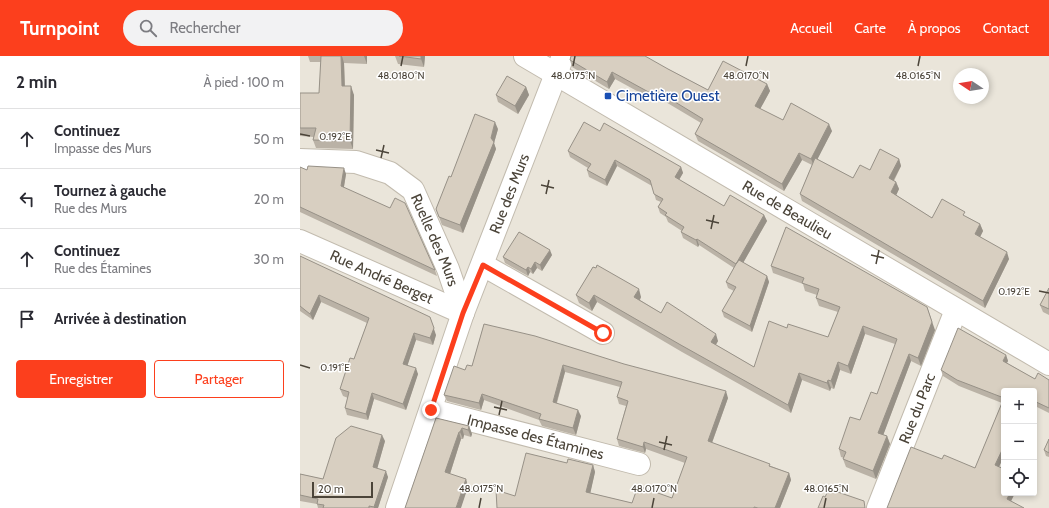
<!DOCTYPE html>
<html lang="fr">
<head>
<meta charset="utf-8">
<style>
  body { margin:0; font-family:Cabin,sans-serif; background:#f2f2f3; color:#2b2b33 }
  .controls { position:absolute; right:12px; bottom:12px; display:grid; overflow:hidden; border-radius:4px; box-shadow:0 2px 6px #0003 }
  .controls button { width:36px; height:36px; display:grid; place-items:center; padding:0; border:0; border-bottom:1px solid #e1e1e2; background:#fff; color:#2b2b33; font:20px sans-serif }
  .compass { position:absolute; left:653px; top:12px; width:36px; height:36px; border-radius:50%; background:#fff; box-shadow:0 2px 6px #0003; rotate:282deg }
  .scale { position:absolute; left:12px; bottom:10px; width:61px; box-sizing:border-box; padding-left:4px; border:2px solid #4b4439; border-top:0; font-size:11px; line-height:14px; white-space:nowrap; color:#4b4439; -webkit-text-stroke:3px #fff; paint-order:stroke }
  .stop { position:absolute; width:12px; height:12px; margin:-9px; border:3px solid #fc3f1d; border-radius:50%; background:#fff }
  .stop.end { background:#fc3f1d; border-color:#fff; box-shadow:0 1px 4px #0008 }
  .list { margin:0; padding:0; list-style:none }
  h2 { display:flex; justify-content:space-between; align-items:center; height:52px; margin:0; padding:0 16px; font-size:17px }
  h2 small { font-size:13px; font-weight:400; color:#7c7c81 }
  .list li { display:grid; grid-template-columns:26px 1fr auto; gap:12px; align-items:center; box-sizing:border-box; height:60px; padding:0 16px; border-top:1px solid #e1e1e2 }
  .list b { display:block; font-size:15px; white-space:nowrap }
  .list p { margin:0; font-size:13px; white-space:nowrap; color:#7c7c81 }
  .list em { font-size:13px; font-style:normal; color:#7c7c81 }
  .actions { display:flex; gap:8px; padding:12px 16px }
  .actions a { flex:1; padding:9px 0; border:1px solid #fc3f1d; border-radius:4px; text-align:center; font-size:14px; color:#fc3f1d }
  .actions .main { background:#fc3f1d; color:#fff }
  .icon { flex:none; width:22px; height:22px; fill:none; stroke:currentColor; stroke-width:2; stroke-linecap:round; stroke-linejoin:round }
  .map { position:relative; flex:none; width:749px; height:452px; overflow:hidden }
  header { display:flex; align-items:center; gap:24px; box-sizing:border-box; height:56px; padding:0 20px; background:#fc3f1d; color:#fff }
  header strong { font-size:19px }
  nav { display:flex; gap:22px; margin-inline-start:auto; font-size:14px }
  .search { width:280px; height:36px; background:#f2f2f3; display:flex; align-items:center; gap:10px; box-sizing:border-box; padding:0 14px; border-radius:22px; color:#7c7c81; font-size:15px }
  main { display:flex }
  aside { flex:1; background:#fff }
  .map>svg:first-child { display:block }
  .residential { fill:#eae5da; fill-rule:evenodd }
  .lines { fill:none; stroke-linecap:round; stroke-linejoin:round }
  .minor-casing { stroke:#c2bbae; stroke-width:24 }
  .minor { stroke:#fff; stroke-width:22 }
  .wall { fill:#bab2a6 }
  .shaded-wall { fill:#979187 }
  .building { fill:#d8cfc1; stroke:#979187 }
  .route { stroke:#fc3f1d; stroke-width:5 }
  .ticks { fill:none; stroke:#4b4439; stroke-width:1.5 }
  .transit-dot { fill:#1a4fb4; stroke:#fff; stroke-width:1.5 }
  .labels { text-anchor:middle; stroke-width:3; stroke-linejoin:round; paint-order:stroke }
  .transit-label { font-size:15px; fill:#164399; stroke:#fff; text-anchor:start }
  .street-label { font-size:15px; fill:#4b4439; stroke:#fff }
  .ticks-label { font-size:10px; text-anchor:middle; fill:#4b4439; stroke:#fff; stroke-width:3; stroke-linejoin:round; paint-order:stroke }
</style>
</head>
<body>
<header>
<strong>Turnpoint</strong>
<div class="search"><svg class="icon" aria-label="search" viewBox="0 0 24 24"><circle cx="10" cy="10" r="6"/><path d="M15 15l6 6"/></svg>Rechercher</div>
<nav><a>Accueil</a><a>Carte</a><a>À propos</a><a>Contact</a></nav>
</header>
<main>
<aside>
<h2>2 min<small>À pied · 100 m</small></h2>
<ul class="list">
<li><svg class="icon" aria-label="ahead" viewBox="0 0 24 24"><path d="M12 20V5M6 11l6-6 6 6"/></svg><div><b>Continuez</b><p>Impasse des Murs</p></div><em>50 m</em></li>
<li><svg class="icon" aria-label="left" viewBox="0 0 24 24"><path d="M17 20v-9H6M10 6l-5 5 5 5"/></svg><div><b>Tournez à gauche</b><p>Rue des Murs</p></div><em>20 m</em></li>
<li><svg class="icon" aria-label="ahead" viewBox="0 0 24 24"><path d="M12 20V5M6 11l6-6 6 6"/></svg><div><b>Continuez</b><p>Rue des Étamines</p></div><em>30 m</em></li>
<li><svg class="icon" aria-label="arrive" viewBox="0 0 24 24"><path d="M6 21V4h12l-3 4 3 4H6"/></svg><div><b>Arrivée à destination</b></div></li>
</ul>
<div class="actions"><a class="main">Enregistrer</a><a>Partager</a></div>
</aside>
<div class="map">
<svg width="749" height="452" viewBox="0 0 749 452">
  <rect width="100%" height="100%" fill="#f6f3ec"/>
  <path class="residential" d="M0,0H749V452H0ZM659,18H683V42H659ZM704,335H734V437H704Z"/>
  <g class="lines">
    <defs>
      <g id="minor">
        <path id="s1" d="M225,0L749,308"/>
        <path id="s2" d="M0,104L56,106L90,117L113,134L148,213L163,257"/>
        <path id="s3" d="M0,185L163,257"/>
        <polyline points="183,209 303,277"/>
        <path id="s4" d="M131,354L339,408"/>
        <path id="s5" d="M97,452L163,257L263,0"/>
        <path id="s6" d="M578,452L656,254"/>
      </g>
    </defs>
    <use href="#minor" class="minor-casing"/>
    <use href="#minor" class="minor"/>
  </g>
  <g class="wall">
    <polygon points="8,0 67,0 67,8 44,7 45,30 54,39 53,93 16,92 13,84 14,81 0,80 0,37 19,37 21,6 10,6"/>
    <polygon points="95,0 125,0 124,11 98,8"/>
    <polygon points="270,4 368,13 408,34 467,28 470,35 460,53 483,64 532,75 517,103 553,122 570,114 599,103 601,110 594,125 596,126 599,133 596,139 632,162 667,161 680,168 683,175 680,181 709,203 685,252 502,145 500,138 512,109 502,104 484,135 398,85 395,78 401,67 359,42 357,46 315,23 309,33 272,11"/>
    <polygon points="226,31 229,39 218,58 198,46 196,39"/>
    <polygon points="198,73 194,87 196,93 163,177 142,169 136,153 151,121"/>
    <polygon points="300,75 381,111 383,117 379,124 424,150 464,159 467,165 443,207 467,220 469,226 452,276 424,261 422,255 434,235 428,232 426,226 434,212 399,189 398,191 383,182 381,176 382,175 368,166 366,161 360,157 358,151 361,146 356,144 352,130 317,110 307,130 289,121 287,114 288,112 270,101 268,95"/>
    <polygon points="0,111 7,114 46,118 44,131 135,214 137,220 0,156"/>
    <polygon points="486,171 635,274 621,310 611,305 583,379 587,380 590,388 576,423 546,411 543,403 544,402 541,401 539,393 560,364 577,338 595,288 565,278 551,318 540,314 534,333 531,332 530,335 502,324 491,357 382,296 297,246 292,255 279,247 276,239 293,211 341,241 340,244 361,257 418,285 416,289 454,311 487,272 528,281 538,256 519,250 516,242 517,239 505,235 503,228 473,217 471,210"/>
    <polygon points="252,199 242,215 237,212 233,218 230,216 228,220 205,207 203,201"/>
    <polygon points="0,200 136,279 133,289 116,284 107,309 118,318 106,354 74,343 68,364 47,359 45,352 48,342 43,340 40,333 54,303 67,267 21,246 13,264 0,255"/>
    <polygon points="749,232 749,259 743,256 740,249"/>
    <polygon points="184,268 428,342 412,387 489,417 491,424 480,452 197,452 267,407 293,409 295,416 290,437 332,447 372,442 385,407 346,393 345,397 319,390 317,383 326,350 319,348 317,341 320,331 265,316 257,347 281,360 276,379 242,370 239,364 184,344 181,354 147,345 144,339 165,314 172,310"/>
    <polygon points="706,299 708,305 707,307 735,323 749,324 749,357 735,350 734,352 734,335 704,335 704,400 699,411 704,437 715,437 711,445 587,452 642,403 675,412 702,347 659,330 643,320 641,314"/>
    <polygon points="136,362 169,370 172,378 171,381 164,379 163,383 161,383 150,418 166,423 168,431 105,452"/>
    <polygon points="749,383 749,401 746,400 744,394"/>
    <polygon points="85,385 77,412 88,421 78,452 18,452 17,448 0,445 0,418 23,423"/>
  </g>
  <g class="shaded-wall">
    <polygon points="41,0 42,0 44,7 45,39 42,30"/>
    <polygon points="64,0 67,0 67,8"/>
    <polygon points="121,0 125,0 124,11 121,3"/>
    <polygon points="312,16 315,23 309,33 307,26"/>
    <polygon points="467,28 470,35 458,57 455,50"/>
    <polygon points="51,30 54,39 53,93 50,85"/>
    <polygon points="226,31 229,39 218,58 215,50"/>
    <polygon points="357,35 359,42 357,46 354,39"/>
    <polygon points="195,66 198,73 194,87 196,93 163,177 160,169 191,82"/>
    <polygon points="529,68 532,75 514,110 511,103"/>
    <polygon points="499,97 502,104 484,135 482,128"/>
    <polygon points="599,103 601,110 591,129 589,122"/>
    <polygon points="315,104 317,110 307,130 305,124"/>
    <polygon points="381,111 383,117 377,127 375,121"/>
    <polygon points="44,112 46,118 43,136 41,130"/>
    <polygon points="596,126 599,133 594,144 591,136"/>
    <polygon points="464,159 467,165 439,214 436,208"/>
    <polygon points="680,168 683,175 678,185 675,178"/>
    <polygon points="397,183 399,189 398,191 396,184"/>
    <polygon points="250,194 252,199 242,215 240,209"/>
    <polygon points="707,196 709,203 685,252 683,245"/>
    <polygon points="235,206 237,212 233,218 231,213"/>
    <polygon points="228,211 230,216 228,220 226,214"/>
    <polygon points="467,220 469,226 452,276 450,270"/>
    <polygon points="339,233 341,241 337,249 334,241"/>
    <polygon points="19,239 21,246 13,264 10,258"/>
    <polygon points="294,239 297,246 292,255 289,247"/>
    <polygon points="627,251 635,274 621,310 618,302"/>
    <polygon points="130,261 136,279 133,289 130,282"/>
    <polygon points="563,270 565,278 551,318 548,310"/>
    <polygon points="114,277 116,284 106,314 103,308"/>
    <polygon points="416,278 418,285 413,293 411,286"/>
    <polygon points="609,298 611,305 581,385 578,377"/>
    <polygon points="706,299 708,305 705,310 703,305"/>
    <polygon points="538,306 540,314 534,333 531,325"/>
    <polygon points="263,309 265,316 255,352 253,346"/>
    <polygon points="116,312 118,318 106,354 103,348"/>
    <polygon points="499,317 502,324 491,357 488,349"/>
    <polygon points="528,324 531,332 530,335 527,327"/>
    <polygon points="426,335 428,342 410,392 408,385"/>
    <polygon points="72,337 74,343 68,364 66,358"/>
    <polygon points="182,338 184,344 181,354 179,347"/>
    <polygon points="278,354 281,360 276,379 273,372"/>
    <polygon points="169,370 172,378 171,381 168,374"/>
    <polygon points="162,372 164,379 163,383 160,376"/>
    <polygon points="159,376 161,383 148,424 145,416"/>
    <polygon points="82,379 85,385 76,417 73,411"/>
    <polygon points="587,380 590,388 576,423 573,415"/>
    <polygon points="344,386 346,393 345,397 343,391"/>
    <polygon points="704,390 704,400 697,415 695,409"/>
    <polygon points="293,409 295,416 289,443 286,436"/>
    <polygon points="86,415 88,421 78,452 74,452 74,451"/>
    <polygon points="489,417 491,424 480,452 475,452"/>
    <polygon points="166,423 168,431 161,452 156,452"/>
    <polygon points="710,437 715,437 709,449 707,443"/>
  </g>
  <g class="building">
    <polygon points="21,0 41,0 42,30 51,30 50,85 13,84 16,72 0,72 0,37 19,37"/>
    <polygon points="99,0 121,0 121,3"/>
    <polygon points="271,0 345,0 368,13 408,34 423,5 467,28 455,50 483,64 491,47 529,68 511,103 499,97 482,128 395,78 403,63 357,35 354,39 312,16 307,26 270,4"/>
    <polygon points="207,20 226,31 215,50 196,39"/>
    <polygon points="175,58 195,66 191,82 194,86 160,169 139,161 136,153 149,120 151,121"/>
    <polygon points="284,66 300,75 304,67 381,111 375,121 424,150 430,139 464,159 436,208 439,204 467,220 450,270 422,255 436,231 426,226 436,208 397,183 396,184 381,176 384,171 365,159 367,157 358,151 363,143 354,138 350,124 315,104 305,124 287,114 291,108 268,95"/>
    <polygon points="580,93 599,103 589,122 596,126 591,136 632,162 642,143 665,156 663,159 680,168 675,178 707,196 683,245 500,138 515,102 553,122 560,109 570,114"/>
    <polygon points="8,110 44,112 41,130 90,152 95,142 105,147 135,214 0,151 0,111 7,114"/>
    <polygon points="486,171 627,251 632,266 618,302 609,298 578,377 587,380 573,415 543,403 546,396 539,393 550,361 560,364 571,336 577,338 597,283 563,270 548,310 538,306 531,325 528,324 527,327 499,317 488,349 379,288 294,239 289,247 276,239 293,211 296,212 297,209 339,233 334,241 361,257 367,246 416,278 411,286 454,311 469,265 487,272 488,268 528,281 540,251 516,242 519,233 502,227 504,222 471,210"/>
    <polygon points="219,176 250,194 240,209 235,206 231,213 228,211 226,214 203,201"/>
    <polygon points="0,200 130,261 134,272 130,282 114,277 103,308 116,312 103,348 72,337 66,358 45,352 49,336 40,333 50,302 54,303 69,262 19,239 10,258 0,250"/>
    <polygon points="749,232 749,253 740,249"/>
    <polygon points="184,268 235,280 324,308 426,335 408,385 470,408 469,410 489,417 475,452 458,452 454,451 454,452 197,452 196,434 215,440 226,397 267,407 268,403 293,409 286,436 332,447 338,430 372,442 387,401 344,386 343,391 317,383 328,345 317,341 322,326 263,309 253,346 278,354 273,372 239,363 241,358 182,338 179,347 144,339 154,310 165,314 167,309 172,310"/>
    <polygon points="658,272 706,299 703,305 735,323 738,317 749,324 749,352 734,345 734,335 704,335 704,342 657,324 641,314"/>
    <polygon points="704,342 704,390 695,409 704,413 704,437 710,437 707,443 724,452 587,452 611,391 642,403 644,399 675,412"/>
    <polygon points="136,362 169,370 168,374 162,372 160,376 159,376 145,416 166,423 156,452 105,452"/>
    <polygon points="51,370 82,379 73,411 86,415 74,451 69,450 69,452 23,452 24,449 17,448 18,443 0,439 0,418 23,423 36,382"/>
    <polygon points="749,383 749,397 744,394"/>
    <polygon points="529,433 564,445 565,452 518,452 523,440 525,441"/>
  </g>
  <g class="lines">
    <polyline class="route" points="131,354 163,257 183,209 303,277"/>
  </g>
  <path class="ticks" d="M101,10L103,0M273,10L275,0M446,10L448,0M618,10L620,0M0,78L10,80M76,94L89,97M81,102L84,89M241,129L254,132M246,138L249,124M406,164L419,167M411,173L414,159M571,199L584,202M576,208L579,194M739,235L749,237M0,309L10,312M194,351L207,354M199,359L202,345M359,386L372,389M364,394L367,380M179,452L181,442M352,452L354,442M524,452L526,442"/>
  <rect class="transit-dot" x="304" y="36" width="8" height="8" rx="2"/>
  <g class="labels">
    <g class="transit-label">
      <text x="316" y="45">Cimetière Ouest</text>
    </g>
    <g class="street-label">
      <text dy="5" stroke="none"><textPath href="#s5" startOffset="334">Rue des Murs</textPath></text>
      <text dy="5" stroke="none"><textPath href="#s1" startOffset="304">Rue de Beaulieu</textPath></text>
      <text dy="5" stroke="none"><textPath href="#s2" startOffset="175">Ruelle des Murs</textPath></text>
      <text dy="5" stroke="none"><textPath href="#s3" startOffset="89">Rue André Berget</textPath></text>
      <text dy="5" stroke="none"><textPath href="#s6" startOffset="107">Rue du Parc</textPath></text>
      <text dy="5" stroke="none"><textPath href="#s4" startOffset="108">Impasse des Étamines</textPath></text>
    </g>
  </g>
  <g class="ticks-label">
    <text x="101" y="23">48.0180°N</text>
    <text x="273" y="23">48.0175°N</text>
    <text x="446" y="23">48.0170°N</text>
    <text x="618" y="23">48.0165°N</text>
    <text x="35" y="84">0.192°E</text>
    <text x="714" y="239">0.192°E</text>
    <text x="35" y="315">0.191°E</text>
    <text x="181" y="436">48.0175°N</text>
    <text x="354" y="436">48.0170°N</text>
    <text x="526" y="436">48.0165°N</text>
  </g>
</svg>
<div class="controls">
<button>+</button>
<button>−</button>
<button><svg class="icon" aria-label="locate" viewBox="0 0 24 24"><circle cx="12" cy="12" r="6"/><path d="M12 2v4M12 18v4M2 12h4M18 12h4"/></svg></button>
</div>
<svg class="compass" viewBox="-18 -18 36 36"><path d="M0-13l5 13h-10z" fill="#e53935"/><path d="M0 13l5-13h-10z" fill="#7c7c81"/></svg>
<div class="scale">20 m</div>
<div class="stop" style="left:303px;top:277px"></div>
<div class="stop end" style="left:131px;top:354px"></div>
</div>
</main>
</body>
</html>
